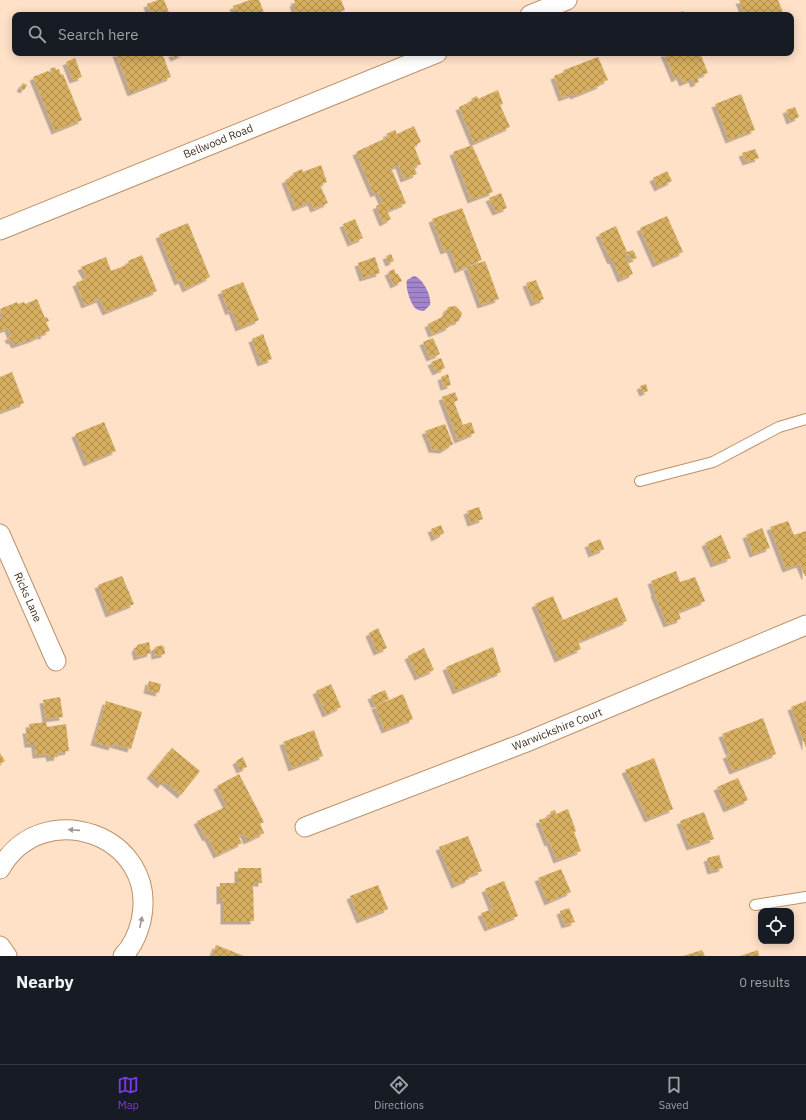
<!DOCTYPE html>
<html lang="en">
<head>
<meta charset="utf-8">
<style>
  body { margin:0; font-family:"IBM Plex Sans",sans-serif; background:#20242c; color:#f1f3f6 }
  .controls { position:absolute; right:12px; bottom:12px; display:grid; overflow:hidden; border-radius:8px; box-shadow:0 2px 10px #0003 }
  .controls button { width:36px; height:36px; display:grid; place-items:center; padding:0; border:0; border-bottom:1px solid #363941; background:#171b24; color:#f1f3f6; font:20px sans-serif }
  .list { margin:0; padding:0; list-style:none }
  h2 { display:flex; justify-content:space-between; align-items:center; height:52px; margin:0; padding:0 16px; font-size:17px }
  h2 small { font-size:13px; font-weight:400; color:#9ea1a6 }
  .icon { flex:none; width:22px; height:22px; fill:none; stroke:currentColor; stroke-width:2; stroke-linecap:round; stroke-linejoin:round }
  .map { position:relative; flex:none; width:806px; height:956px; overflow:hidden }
  .search { position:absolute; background:#171b24; box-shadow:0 2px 10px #0003; left:12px; right:12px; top:12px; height:44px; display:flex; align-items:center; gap:10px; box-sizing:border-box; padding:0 14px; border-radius:8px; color:#9ea1a6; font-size:15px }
  .sheet { height:108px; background:#171b24 }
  nav { display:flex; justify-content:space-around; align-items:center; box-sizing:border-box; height:56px; border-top:1px solid #363941; background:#171b24; font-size:11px; color:#9ea1a6 }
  nav a { display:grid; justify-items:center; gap:2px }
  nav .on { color:#7c3aed }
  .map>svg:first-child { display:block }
  .water { fill:url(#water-rules) }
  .building { fill:url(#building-cross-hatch); filter:url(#shadow) }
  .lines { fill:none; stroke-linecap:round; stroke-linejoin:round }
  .service-casing { stroke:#bd9068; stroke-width:12 }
  .minor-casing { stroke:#bd9068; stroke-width:21 }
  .service { stroke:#fff; stroke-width:10 }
  .minor { stroke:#fff; stroke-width:19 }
  .oneway { fill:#a0968e }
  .labels { text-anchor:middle; stroke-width:3.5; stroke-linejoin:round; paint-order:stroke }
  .street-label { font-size:11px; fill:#402e1d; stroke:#fff }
</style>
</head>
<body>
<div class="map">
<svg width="806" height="956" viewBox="0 0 806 956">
  <defs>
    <pattern id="water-rules" width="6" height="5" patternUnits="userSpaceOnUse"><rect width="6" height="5" fill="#a284cb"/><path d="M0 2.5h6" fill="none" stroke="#856ca4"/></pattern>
    <pattern id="building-cross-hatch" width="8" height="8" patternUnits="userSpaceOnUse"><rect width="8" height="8" fill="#d6ae60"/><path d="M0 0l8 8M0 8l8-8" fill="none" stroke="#af8e4f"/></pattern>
    <filter id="shadow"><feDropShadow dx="-3.5" dy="3.5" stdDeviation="0" flood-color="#0004"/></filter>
  </defs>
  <rect width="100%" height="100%" fill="#ffe1c8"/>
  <path class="water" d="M414,276C423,278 432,297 430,305L424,311C420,311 417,310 415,308C410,303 405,286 407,280Z"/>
  <g class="building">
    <polygon points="158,0 164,0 170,15 151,15 147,4"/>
    <polygon points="250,0 259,0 265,15 236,15 233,6"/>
    <polygon points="294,0 341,0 345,10 332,15 297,15 293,3 295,3"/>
    <polygon points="739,0 778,0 784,15 745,15"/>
    <polygon points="683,11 685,15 672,15"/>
    <polygon points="116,53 162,53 171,77 131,93"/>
    <polygon points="172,53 185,53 174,58"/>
    <polygon points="664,53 700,53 708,73 697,77 699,82 694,84 692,79 683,83 680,76 675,79"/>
    <polygon points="598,57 608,80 600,83 601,85 574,96 573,94 562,98 554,76 564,72 563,71 564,70"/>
    <polygon points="75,58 82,77 73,80 66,62"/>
    <polygon points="55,67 56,70 59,69 61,75 63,74 82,120 55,131 33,77 48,71 49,73 51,72 50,69"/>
    <polygon points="23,83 27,85 24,90 20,88"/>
    <polygon points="498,90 503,104 500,105 510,127 474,143 459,107 472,101 471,99 477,96 478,99"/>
    <polygon points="741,94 755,130 729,140 715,104"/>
    <polygon points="795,107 799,117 790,121 786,110"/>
    <polygon points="414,126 421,142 414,146 421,164 414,167 417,174 404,179 399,165 391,168 406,203 387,211 391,219 383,223 376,206 383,203 378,192 374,194 356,152 388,137 386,134 395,130 397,134"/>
    <polygon points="472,145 493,192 471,200 453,152"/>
    <polygon points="755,149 759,158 746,162 742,153"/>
    <polygon points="321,165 327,182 320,185 328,203 314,209 311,202 296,208 285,180 294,176 293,173 302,169 303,172"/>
    <polygon points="667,171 672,181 658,188 653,178"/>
    <polygon points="501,193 507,208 496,212 489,198"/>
    <polygon points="462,208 482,260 458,270 450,249 444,251 432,219"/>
    <polygon points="667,216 683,252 656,264 640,228"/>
    <polygon points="355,219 363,238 351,243 343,224"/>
    <polygon points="188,223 210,277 186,289 182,280 178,282 159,235"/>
    <polygon points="616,226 627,252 633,250 637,258 631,260 628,254 625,255 633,274 621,279 613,260 611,261 599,234"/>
    <polygon points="391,254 394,261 389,263 386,256"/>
    <polygon points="142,255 157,291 106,312 100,299 85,305 76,283 87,278 81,267 106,257 111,271 129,264 128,261"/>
    <polygon points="375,257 380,273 363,278 358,263"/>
    <polygon points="485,261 499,299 481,305 467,267"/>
    <polygon points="394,269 396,274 398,274 402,281 394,285 388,272"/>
    <polygon points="536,280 544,299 534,303 526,283"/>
    <polygon points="243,282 259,320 239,328 232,310 229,312 221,291"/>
    <polygon points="37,299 45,318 47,317 49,321 46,322 50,331 44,333 45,335 42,336 41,335 33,339 15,345 12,340 10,341 8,337 11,336 8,328 0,331 0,318 3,317 0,309 17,302 18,304 24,302 25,304"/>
    <polygon points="456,306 462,313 459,321 451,323 449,327 432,334 428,324 444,316 448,307"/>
    <polygon points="263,334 272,359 261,363 252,339"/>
    <polygon points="433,338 440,354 430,358 423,342"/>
    <polygon points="441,358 445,368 436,372 431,362"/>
    <polygon points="12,372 24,403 0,412 0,377"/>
    <polygon points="448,374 451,385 444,387 441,377"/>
    <polygon points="646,384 648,391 643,393 640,386"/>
    <polygon points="455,392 458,400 454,402 463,425 471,422 475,433 458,440 442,397"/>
    <polygon points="104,422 116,451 87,463 75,434"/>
    <polygon points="445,424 453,444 443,450 432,449 429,440 425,431"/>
    <polygon points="479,507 483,519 471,523 467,511"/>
    <polygon points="788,521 794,535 806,531 806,576 805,576 800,564 786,569 770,527"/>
    <polygon points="441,525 444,533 435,538 431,529"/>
    <polygon points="762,528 770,548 753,554 746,535"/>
    <polygon points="721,535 731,558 714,564 705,543"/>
    <polygon points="600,539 604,549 592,554 588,544"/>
    <polygon points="676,571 680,582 695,577 705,601 678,612 681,619 667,624 654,593 655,592 651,581"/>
    <polygon points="122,576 134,604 109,614 98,585"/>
    <polygon points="553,596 563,620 617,597 627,621 578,642 581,649 558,659 535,604"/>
    <polygon points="378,628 387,648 377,652 369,633"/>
    <polygon points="149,642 151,653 137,657 135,648 137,647 137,645"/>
    <polygon points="162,645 162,647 164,646 165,654 155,656 154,649 155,648 155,647"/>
    <polygon points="493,647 501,672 456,691 446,667"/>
    <polygon points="424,648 434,670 418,677 408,656"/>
    <polygon points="149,681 161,684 159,693 147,690"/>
    <polygon points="331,684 341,707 326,714 316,691"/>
    <polygon points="385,690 389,699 375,705 371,696"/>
    <polygon points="403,694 413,719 385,730 375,706"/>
    <polygon points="60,697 63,717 46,719 43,700"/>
    <polygon points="106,701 142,712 131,749 113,744 112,747 94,742"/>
    <polygon points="806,701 806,748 791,707"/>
    <polygon points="763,718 776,754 733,771 726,755 730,754 722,734"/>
    <polygon points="46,722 47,727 66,724 69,751 57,753 58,757 50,758 49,754 36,755 35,744 28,744 26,730 30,730 29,724"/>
    <polygon points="314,730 323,756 292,768 283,742"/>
    <polygon points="172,748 200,771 181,795 164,781 161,785 150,775"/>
    <polygon points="0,753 5,761 0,764"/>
    <polygon points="243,757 247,767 240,770 236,761"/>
    <polygon points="654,758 673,809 648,819 625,770"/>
    <polygon points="239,774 264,822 260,824 264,833 247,841 244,834 238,837 242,843 217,855 208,837 206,838 197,821 227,806 217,786"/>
    <polygon points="738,778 748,800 727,809 717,787"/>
    <polygon points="568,809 576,831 574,832 581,851 557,860 550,842 548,843 539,820 551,816 550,812 555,810 556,814"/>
    <polygon points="704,812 714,839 690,847 680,821"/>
    <polygon points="468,836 482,871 468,876 469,879 455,885 439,847"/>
    <polygon points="719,855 723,868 711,871 707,858"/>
    <polygon points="238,868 261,868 262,883 253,883 254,921 224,921 224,900 220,901 220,883 238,883"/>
    <polygon points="561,869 571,892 548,902 538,878"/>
    <polygon points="504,881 518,916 488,928 481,913 493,909 485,889"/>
    <polygon points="378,885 388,909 360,920 350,896"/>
    <polygon points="569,908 575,922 565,925 560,911"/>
    <polygon points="216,945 244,956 212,956"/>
    <polygon points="702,950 705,956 683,956"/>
    <polygon points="758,950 759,956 740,956"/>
  </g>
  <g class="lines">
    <defs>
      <g id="service">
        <polyline points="640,481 713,462 779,427 806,419"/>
        <polyline points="755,905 806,897"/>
      </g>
      <g id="minor">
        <polyline points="530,15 567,0"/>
        <polyline points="0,230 437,53"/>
        <polyline points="0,534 56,661"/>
        <polyline points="305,827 524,743 806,625"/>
        <path d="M0,869C42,794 160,835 141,921C138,933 132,947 123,956"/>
        <polyline points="0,946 7,956"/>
      </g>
    </defs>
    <use href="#service" class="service-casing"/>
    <use href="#minor" class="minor-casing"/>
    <use href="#service" class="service"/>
    <use href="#minor" class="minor"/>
  </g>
  <defs><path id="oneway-solid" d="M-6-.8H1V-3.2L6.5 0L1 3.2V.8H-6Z"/></defs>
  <g class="oneway">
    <use href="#oneway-solid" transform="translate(74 830) rotate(-176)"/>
    <use href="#oneway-solid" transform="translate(141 922) rotate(-78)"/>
  </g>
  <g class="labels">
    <g class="street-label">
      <text transform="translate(218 141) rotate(-22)" y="4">Bellwood Road</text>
      <text transform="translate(28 597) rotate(66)" y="4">Ricks Lane</text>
      <text transform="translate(557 729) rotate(-22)" y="4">Warwickshire Court</text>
    </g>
  </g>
</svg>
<div class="controls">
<button><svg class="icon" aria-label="locate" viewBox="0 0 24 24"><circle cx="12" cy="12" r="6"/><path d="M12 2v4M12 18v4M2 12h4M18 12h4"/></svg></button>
</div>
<div class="search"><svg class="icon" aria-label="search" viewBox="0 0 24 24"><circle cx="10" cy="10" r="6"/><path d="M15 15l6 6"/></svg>Search here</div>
</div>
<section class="sheet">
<h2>Nearby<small>0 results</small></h2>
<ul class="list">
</ul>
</section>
<nav>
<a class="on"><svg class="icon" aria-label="map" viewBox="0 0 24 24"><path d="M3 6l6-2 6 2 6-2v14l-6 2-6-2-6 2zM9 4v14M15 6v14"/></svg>Map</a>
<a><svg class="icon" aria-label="directions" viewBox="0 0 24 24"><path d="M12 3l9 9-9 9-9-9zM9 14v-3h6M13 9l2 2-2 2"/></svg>Directions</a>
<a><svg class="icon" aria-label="saved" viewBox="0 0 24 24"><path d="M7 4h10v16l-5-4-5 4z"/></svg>Saved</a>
</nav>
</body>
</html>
